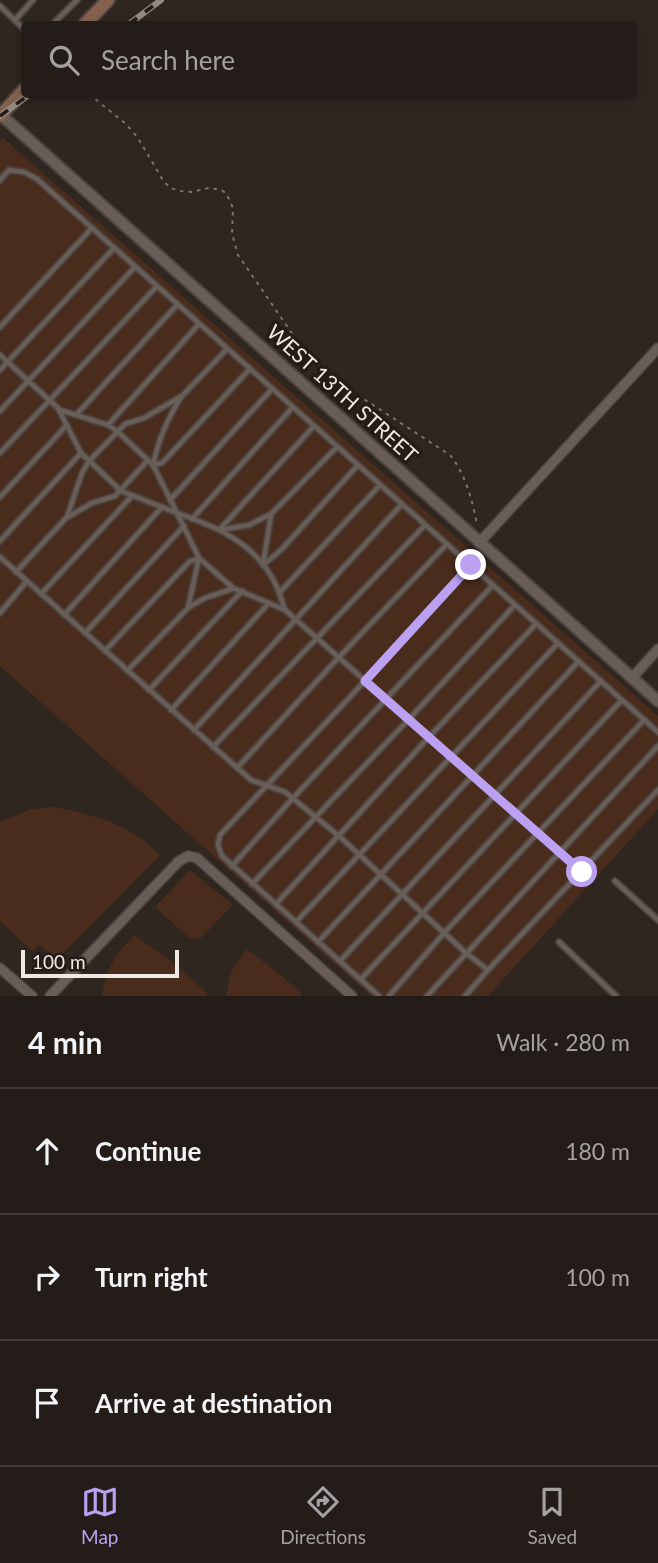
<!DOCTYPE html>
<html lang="en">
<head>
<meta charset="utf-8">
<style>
  body { margin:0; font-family:Lato,sans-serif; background:#2c2521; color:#f1f3f6 }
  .scale { position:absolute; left:21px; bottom:18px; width:158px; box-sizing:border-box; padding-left:7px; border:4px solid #f0e8e5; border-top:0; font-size:19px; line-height:24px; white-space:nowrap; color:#f0e8e5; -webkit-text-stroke:5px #261c17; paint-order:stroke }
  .stop { position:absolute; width:21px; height:21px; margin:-16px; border:5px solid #bca0f2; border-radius:50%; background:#fff }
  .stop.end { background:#bca0f2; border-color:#fff; box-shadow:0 2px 7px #0008 }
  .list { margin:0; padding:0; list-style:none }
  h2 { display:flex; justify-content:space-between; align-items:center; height:91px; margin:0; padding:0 28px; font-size:30px }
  h2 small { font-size:23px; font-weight:400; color:#a3a1a2 }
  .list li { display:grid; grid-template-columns:46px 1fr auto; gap:21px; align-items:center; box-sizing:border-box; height:126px; padding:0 28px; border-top:2px solid #413a37 }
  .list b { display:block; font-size:26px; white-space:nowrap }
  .list em { font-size:23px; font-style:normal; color:#a3a1a2 }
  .icon { flex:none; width:38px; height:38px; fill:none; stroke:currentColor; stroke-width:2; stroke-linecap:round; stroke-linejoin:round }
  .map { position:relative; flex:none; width:658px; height:996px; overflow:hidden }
  .search { position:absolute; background:#241c18; box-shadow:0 4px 10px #0003; left:21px; right:21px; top:21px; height:77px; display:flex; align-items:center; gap:18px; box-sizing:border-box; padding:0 24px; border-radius:7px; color:#a3a1a2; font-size:26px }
  .sheet { height:469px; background:#241c18 }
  nav { display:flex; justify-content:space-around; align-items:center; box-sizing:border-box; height:98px; border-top:2px solid #413a37; background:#241c18; font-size:19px; color:#a3a1a2 }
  nav a { display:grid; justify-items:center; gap:4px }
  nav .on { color:#bca0f2 }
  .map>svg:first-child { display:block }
  .green { fill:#4a2c1c }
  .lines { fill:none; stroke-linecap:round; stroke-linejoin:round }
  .service-casing { stroke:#4c433f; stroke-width:8 }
  .minor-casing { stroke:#4c433f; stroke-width:12 }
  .tertiary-casing { stroke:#4c433f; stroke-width:14 }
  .secondary-casing { stroke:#4c433f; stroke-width:16 }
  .path { stroke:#7b726d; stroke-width:2; stroke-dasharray:3.5 5; stroke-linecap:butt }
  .service { stroke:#695d57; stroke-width:4.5 }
  .minor { stroke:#695d57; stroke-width:9 }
  .tertiary { stroke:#695d57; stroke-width:10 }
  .secondary { stroke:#83614e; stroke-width:12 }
  .rail-casing { stroke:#928985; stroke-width:6 }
  .rail { stroke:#261c17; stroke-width:3.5; stroke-dasharray:10; stroke-linecap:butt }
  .route { stroke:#bca0f2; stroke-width:9 }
  .labels { text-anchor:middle; stroke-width:7; stroke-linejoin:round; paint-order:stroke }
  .street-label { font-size:21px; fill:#f0e8e5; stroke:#261c17 }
</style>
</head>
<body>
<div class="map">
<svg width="658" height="996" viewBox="0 0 658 996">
  <rect width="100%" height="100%" fill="#302620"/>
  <g class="green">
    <polygon points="3,138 658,716 658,809 488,996 371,996 0,666 0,141"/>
    <path d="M56,807C84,813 115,820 139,837C147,842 153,849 160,855L63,953L55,957L39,945L32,951L0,921V822L31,809Z"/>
    <polygon points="190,870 233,905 201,938 191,939 155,907"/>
    <path d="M134,935L170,960L207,993V996H102C107,967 114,957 134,935Z"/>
    <polygon points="247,949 282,976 301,993 301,996 226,996 231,971"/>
  </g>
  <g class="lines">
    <defs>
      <g id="service">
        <polyline points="0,6 24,29"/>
        <polyline points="15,20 33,0"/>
        <polyline points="53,24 77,0"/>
        <polyline points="0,180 9,170 24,172 37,179 658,732"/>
        <polyline points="0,327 92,228"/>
        <polyline points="0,355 58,408 81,453 121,491 177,513 153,465 117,431 108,425 60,410"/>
        <polyline points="0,370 114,248"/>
        <path d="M181,397C167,420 159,438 153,465L162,463L250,369"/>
        <polyline points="0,411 135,267"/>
        <polyline points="76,415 177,305"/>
        <polyline points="108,425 199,324"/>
        <polyline points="0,453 157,286"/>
        <polyline points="0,497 67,425"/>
        <polyline points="170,500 272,389"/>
        <path d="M177,513C217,527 256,543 276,585C280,593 282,602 285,610L233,588L199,558Z"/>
        <polyline points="68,517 92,503 115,496 148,460"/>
        <polyline points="192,519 292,408"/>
        <polyline points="220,529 314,426"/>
        <polyline points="221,530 249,525 271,514 337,447"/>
        <polyline points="0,541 81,453"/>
        <polyline points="0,557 251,780 285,792 339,836 466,953 488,970 658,790"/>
        <polyline points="263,565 281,550 358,465"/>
        <polyline points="263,565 271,515"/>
        <polyline points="16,572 67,517 82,473 89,461 125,424 144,418 182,396 227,349"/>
        <polyline points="279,593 380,485"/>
        <polyline points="41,594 132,496"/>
        <polyline points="189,607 205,598 232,589"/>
        <polyline points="285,610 582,872"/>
        <polyline points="0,613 27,581"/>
        <polyline points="64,615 162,507"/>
        <polyline points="85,633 184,526"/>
        <polyline points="105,651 189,562 199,558 188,608 127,671"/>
        <polyline points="149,690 242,591"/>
        <polyline points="171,710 269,603"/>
        <polyline points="194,730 402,504"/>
        <polyline points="213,747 425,525"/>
        <polyline points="237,768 339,657 447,544"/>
        <polyline points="232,866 293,798 493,585"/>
        <polyline points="615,881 658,920"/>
        <polyline points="252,884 409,719 515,605"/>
        <polyline points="276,904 429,737 536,624"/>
        <polyline points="296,922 558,643"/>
        <polyline points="318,942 578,662"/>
        <polyline points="559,942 616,996"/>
        <polyline points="340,961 601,681"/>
        <polyline points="361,979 622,700"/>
        <polyline points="379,996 222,856 218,845 220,835 349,698 471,565"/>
        <polyline points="389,996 444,933 644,720"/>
        <polyline points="427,996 658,746"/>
        <polyline points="465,996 488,970"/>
      </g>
      <g id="minor">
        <polyline points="479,543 658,348"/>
        <polyline points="632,678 658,649"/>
        <polyline points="0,968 32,996"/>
        <polyline points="50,996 179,861 188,856 197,858 352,996"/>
      </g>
      <polyline id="tertiary" points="0,114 658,701"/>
      <g id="secondary">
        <polyline points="85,24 108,0"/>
        <polyline points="0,116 24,90"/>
      </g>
    </defs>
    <use href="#service" class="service-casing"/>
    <use href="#minor" class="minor-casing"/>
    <use href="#tertiary" class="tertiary-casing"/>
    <use href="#secondary" class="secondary-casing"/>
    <path class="path" d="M89,94L126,124L138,138L164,182L171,188L179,191L191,192L209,188L221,190L226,193L233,208L232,234L238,255L302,348L317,364L356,394L450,455C465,473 473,502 477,525"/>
    <use href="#service" class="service"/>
    <use href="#minor" class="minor"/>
    <use href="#tertiary" class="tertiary"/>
    <use href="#secondary" class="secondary"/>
    <defs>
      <g id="rail">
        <polyline points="129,24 161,0"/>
        <polyline points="0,116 30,94"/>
      </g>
    </defs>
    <use href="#rail" class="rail-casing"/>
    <use href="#rail" class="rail"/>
  </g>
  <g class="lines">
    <polyline class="route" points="471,565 365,681 582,872"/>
  </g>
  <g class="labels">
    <g class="street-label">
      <text transform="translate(342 394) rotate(42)" y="7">WEST 13TH STREET</text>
    </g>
  </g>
</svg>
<div class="scale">100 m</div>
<div class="stop" style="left:582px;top:872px"></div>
<div class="stop end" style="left:471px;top:565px"></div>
<div class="search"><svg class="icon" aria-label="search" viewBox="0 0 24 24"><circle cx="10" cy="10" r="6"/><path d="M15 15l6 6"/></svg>Search here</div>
</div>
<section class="sheet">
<h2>4 min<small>Walk · 280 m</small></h2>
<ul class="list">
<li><svg class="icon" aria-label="ahead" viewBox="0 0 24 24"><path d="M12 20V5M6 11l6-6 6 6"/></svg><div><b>Continue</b></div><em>180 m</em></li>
<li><svg class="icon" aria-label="right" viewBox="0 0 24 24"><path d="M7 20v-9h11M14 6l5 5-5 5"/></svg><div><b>Turn right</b></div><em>100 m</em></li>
<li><svg class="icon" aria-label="arrive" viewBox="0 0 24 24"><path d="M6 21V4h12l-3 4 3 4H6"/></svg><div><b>Arrive at destination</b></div></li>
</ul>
</section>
<nav>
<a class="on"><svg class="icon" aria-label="map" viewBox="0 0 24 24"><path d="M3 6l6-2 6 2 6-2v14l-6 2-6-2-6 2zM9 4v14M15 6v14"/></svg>Map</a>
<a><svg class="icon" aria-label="directions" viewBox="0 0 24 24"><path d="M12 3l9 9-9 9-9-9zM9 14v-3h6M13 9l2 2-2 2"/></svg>Directions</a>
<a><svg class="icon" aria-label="saved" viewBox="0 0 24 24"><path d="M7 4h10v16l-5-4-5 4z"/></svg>Saved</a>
</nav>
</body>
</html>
